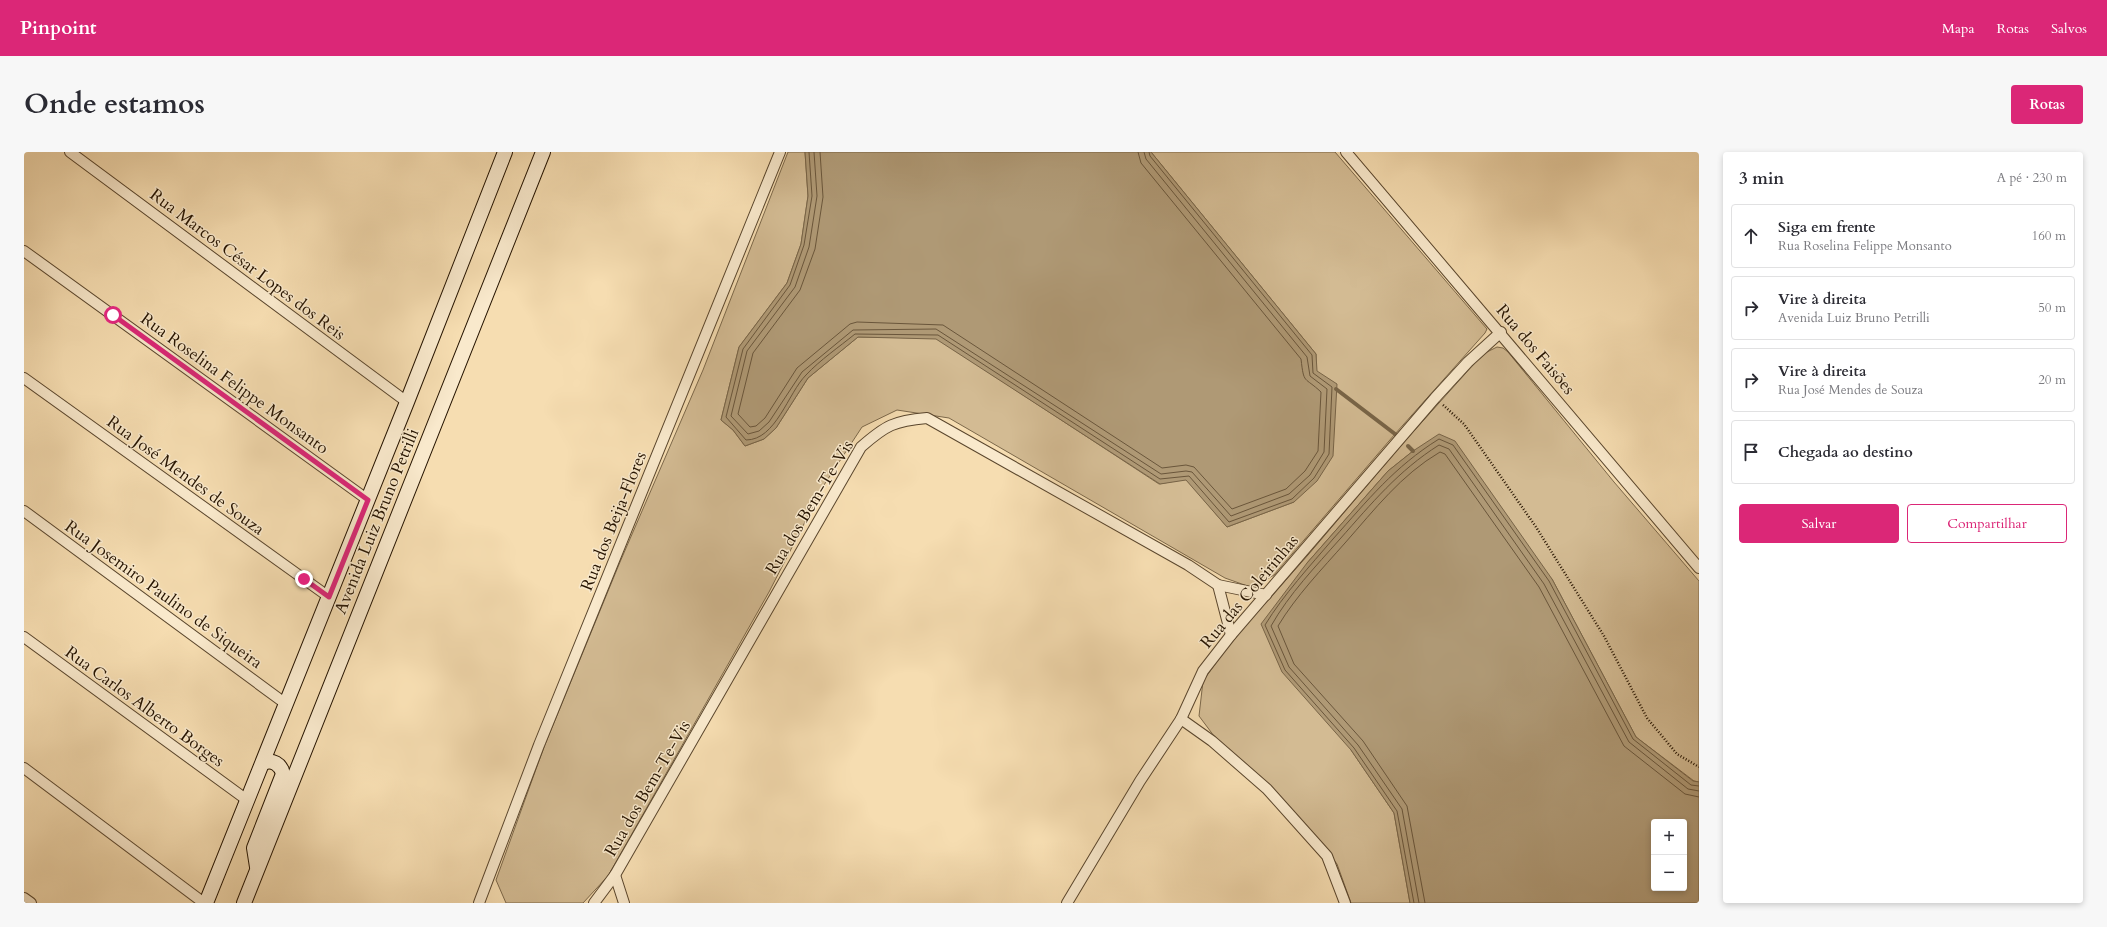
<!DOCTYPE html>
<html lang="pt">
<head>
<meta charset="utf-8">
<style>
  body { margin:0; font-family:Cardo,serif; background:#f7f7f7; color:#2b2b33 }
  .controls { position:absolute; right:12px; bottom:12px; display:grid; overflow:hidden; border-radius:4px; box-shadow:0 2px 6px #0003 }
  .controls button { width:36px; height:36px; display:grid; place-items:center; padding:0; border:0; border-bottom:1px solid #e1e1e2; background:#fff; color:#2b2b33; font:20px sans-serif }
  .stop { position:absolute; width:12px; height:12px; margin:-9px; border:3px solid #db2777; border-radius:50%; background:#fff }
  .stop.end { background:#db2777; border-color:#fff; box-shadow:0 1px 4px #0008 }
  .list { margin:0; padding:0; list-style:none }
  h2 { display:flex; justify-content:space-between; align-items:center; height:52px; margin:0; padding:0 16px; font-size:17px }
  h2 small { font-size:13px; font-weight:400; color:#7c7c81 }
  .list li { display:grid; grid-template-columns:26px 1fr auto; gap:12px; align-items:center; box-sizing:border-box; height:64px; margin:0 8px 8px; padding:0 8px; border:1px solid #e1e1e2; border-radius:4px }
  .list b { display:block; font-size:15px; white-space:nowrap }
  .list p { margin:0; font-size:13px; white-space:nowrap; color:#7c7c81 }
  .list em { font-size:13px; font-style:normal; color:#7c7c81 }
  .actions { display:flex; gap:8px; padding:12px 16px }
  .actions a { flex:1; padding:9px 0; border:1px solid #db2777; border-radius:4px; text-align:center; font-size:14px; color:#db2777 }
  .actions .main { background:#db2777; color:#fff }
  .icon { flex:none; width:22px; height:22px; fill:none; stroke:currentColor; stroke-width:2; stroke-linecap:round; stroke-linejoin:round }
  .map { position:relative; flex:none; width:1675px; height:751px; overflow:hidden; border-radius:4px }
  header { display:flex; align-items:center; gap:24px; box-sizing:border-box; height:56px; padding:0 20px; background:#db2777; color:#fff }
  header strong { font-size:19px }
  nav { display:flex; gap:22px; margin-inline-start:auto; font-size:14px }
  .intro { display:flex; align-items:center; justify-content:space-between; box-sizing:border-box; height:96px; padding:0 24px }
  h1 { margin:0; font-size:28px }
  .button { padding:10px 18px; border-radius:4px; background:#db2777; color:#fff; font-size:14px; font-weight:700 }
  main { display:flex; gap:24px; padding:0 24px }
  aside { flex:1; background:#fff; border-radius:4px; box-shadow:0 2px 6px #0003 }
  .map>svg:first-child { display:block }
  .green { fill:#d3bb93; stroke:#7c684a }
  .water { fill:#af9975; stroke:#786447; fill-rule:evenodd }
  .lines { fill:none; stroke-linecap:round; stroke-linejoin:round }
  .shore { stroke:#6a563b; stroke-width:1 }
  .stream { stroke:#786447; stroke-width:4 }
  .street-casing { stroke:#5a462d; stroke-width:12 }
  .secondary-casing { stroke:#261401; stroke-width:16 }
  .path { stroke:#261401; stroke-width:2.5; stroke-dasharray:1 2; stroke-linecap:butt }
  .street { stroke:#f9e9cc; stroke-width:10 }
  .secondary { stroke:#f9e9cc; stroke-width:14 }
  .route { stroke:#db2777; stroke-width:5 }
  .labels { text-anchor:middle; stroke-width:3; stroke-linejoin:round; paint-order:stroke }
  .street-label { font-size:17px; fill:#261401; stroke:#f9e9cc }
</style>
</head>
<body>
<header>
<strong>Pinpoint</strong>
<nav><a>Mapa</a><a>Rotas</a><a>Salvos</a></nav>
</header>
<div class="intro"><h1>Onde estamos</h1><a class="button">Rotas</a></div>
<main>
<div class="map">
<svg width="1675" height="751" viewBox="0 0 1675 751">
  <rect width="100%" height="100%" fill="#f6ddb1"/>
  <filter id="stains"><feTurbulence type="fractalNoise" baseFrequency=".005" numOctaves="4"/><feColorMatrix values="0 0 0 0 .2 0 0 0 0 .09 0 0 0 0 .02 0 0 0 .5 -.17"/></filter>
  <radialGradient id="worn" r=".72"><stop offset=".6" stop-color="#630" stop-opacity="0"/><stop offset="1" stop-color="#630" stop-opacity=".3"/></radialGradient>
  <g class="green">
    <polygon points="764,0 781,0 784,44 777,92 763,131 715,195 697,268 709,278 721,294 740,287 752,276 784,226 834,185 912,186 1135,332 1162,327 1203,375 1270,350 1292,219 1292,202 1127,0 1311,0 1463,177 1461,181 1371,282 1250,423 1229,436 1201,426 925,266 873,258 838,275 800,333 745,440 584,724 559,751 482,751 472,728 520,595 596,410 679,218"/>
    <polygon points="1473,195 1479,196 1484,200 1590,330 1675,429 1675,630 1670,629 1612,585 1528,427 1389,299 1364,319 1283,411 1327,598 1370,661 1386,751 1327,751 1313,712 1291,683 1190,584 1175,564 1179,529 1207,490 1284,403 1380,290 1459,202"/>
  </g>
  <g class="water">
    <polygon points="781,0 1127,0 1292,202 1293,219 1313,232 1309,304 1293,329 1270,350 1203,375 1162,328 1136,332 912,187 834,185 784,226 752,276 740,287 721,294 709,278 697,268 715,195 763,131 777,92 784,44"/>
    <path d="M1415,282L1431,289L1528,427L1612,585L1669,629L1675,630V751H1386L1370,661L1327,598L1258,520L1237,472L1283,411L1364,319L1389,299ZM1630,670H1660V736H1630Z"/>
  </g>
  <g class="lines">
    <g class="shore">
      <path d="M785,0L788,44L780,93L766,133L719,197L702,265L722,288C752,288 764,241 782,223C796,208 815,195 831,182L914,183L1136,327L1165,324L1205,370L1268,347L1290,326L1305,302L1308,235L1289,221L1288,203L1126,4L1125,0"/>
      <polyline points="790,0 793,44 785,95 771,135 723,199 707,264 724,282 735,279 745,270 778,220 829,178 912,177 1137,322 1162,319 1168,320 1207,364 1265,342 1286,323 1300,300 1303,237 1286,224 1283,205 1122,7 1120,0"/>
      <path d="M796,0L799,45L791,97L776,138L729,201L714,262L726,275L732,274L741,266L773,216L826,172L833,170L919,173L1138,316L1162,313L1170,315L1208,357L1262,337L1281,319L1294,299L1297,240C1280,224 1280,233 1277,207L1117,11L1114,0"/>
      <path d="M1390,751L1373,659L1330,596L1261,518L1241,473C1260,442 1286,414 1309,387C1344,348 1370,315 1415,287L1429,293L1525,429L1609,587L1667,633L1675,634"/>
      <path d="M1395,751L1378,657L1334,593L1265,515L1247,474C1265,442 1292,414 1316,387C1348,351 1374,319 1415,293L1425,297L1520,432L1605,590L1664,637L1675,639"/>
      <path d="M1401,751L1383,654L1339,589L1270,512L1254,474C1272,444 1298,417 1321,391C1351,357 1377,323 1416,300L1421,302L1515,435L1600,594L1661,642L1675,645"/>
    </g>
    <g class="stream">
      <polyline points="1312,237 1371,282"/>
      <polyline points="1384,294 1389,299"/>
    </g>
    <defs>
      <g id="street">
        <polyline points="46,0 383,250"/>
        <polyline points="1322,0 1675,416"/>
        <polyline points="0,99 344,348"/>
        <polyline points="0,226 305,445"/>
        <polyline points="0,359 262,552"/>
        <polyline points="1194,433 1207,483"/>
        <polyline points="0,485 223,648"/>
        <polyline points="1157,567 1188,589 1243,637 1303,704 1321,751"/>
        <polyline points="0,616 180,751"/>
        <polyline points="591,723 600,751"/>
        <polyline points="0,746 7,751"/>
        <polyline points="455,751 515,593 756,0"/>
        <path d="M570,751L591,723L837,295C862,273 870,269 903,266L1164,413L1194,433L1242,443"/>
        <polyline points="1043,751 1116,629 1157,567 1179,519 1207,483 1411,246 1444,210 1477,180"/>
      </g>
      <g id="secondary">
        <path d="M233,715L230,696L259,622C257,612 248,607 239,611"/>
        <polyline points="182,751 383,250 481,0"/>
        <polyline points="220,751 519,0"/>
      </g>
    </defs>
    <use href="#street" class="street-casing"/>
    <use href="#secondary" class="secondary-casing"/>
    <polyline class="path" points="1419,253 1440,272 1512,375 1580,484 1623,566 1653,602 1675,615"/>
    <use href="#street" class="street"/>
    <use href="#secondary" class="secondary"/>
  </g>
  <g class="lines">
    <polyline class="route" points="89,163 344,348 305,445 280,427"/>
  </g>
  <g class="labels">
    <g class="street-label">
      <text transform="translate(224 112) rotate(37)" y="6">Rua Marcos César Lopes dos Reis</text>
      <text transform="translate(1512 197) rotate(50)" y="6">Rua dos Faisões</text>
      <text transform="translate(211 231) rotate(36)" y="6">Rua Roselina Felippe Monsanto</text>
      <text transform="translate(162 323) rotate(36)" y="6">Rua José Mendes de Souza</text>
      <text transform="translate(785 355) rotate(-59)" y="6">Rua dos Bem-Te-Vis</text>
      <text transform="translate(352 369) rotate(-68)" y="6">Avenida Luiz Bruno Petrilli</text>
      <text transform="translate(589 369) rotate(-68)" y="6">Rua dos Beija-Flores</text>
      <text transform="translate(1225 439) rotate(-50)" y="6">Rua das Coleirinhas</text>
      <text transform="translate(140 442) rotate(36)" y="6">Rua Josemiro Paulino de Siqueira</text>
      <text transform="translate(121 554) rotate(36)" y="6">Rua Carlos Alberto Borges</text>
      <text transform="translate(623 636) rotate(-60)" y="6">Rua dos Bem-Te-Vis</text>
    </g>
  </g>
  <rect width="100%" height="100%" filter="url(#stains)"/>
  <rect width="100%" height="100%" fill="url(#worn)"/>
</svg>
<div class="controls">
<button>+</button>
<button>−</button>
</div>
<div class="stop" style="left:89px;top:163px"></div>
<div class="stop end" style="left:280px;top:427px"></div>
</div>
<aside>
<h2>3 min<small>A pé · 230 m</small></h2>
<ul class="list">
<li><svg class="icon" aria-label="ahead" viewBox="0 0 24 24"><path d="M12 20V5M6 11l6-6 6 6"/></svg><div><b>Siga em frente</b><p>Rua Roselina Felippe Monsanto</p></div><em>160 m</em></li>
<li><svg class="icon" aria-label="right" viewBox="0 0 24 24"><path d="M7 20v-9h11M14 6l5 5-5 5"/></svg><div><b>Vire à direita</b><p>Avenida Luiz Bruno Petrilli</p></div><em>50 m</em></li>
<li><svg class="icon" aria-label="right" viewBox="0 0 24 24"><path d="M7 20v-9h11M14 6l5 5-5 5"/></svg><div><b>Vire à direita</b><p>Rua José Mendes de Souza</p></div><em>20 m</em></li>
<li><svg class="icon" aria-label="arrive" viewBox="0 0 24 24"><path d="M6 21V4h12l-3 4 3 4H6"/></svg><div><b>Chegada ao destino</b></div></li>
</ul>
<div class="actions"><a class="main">Salvar</a><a>Compartilhar</a></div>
</aside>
</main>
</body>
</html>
